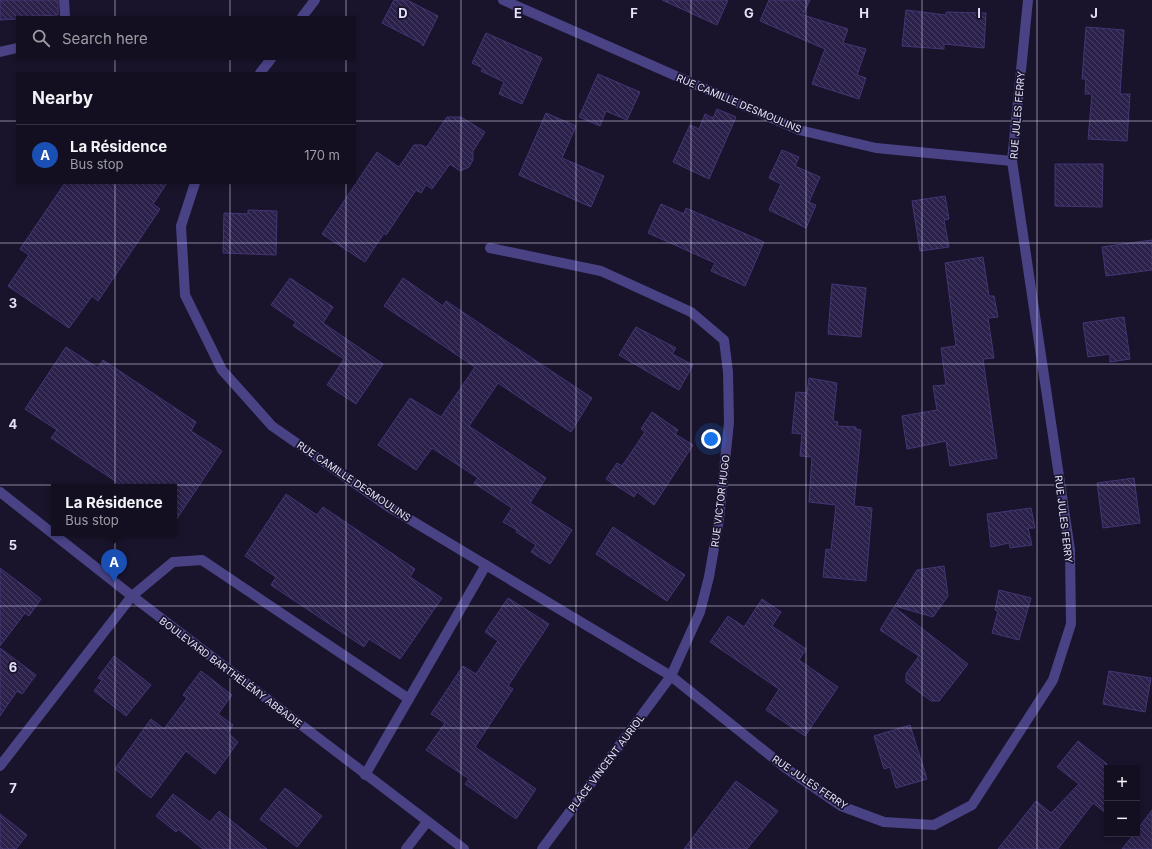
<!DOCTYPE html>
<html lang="en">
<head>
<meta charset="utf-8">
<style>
  body { margin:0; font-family:Inter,sans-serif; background:#201d2d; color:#f1f3f6 }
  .controls { position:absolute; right:12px; bottom:12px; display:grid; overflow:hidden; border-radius:0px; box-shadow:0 2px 6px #0003 }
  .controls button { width:36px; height:36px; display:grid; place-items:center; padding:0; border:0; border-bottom:1px solid #322f3e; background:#130f20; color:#f1f3f6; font:20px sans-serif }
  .you { position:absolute; left:711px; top:439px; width:14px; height:14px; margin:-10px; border:3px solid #fff; border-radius:50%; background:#1a73e8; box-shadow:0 0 0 6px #1a73e833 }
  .badge { display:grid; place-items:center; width:26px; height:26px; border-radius:50%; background:#0f766e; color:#fff; font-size:13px; font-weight:700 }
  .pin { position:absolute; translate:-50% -33px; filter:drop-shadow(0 1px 2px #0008) }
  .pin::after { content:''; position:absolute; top:21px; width:14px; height:12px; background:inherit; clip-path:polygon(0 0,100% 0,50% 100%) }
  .popup { position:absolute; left:51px; top:484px; width:126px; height:52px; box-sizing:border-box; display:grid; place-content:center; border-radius:0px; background:#130f20; filter:drop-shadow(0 1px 3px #0005); font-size:13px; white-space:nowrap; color:#9d9ca5 }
  .popup b { font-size:15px; color:#f1f3f6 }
  .popup::after { content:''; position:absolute; left:50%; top:100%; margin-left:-8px; border:8px solid transparent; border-top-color:#130f20 }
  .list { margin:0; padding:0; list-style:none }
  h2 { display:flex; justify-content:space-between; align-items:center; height:52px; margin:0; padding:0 16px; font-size:17px }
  h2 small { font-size:13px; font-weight:400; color:#9d9ca5 }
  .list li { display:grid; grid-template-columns:26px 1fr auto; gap:12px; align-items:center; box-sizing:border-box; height:60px; padding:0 16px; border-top:1px solid #322f3e }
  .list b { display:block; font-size:15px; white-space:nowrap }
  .list p { margin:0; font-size:13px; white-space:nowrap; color:#9d9ca5 }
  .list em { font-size:13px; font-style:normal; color:#9d9ca5 }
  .icon { flex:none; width:22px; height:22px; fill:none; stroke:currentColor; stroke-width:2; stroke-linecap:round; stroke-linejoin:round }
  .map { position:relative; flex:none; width:1152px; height:849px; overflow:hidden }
  .search { position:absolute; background:#130f20; box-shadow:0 2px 6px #0003; left:16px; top:16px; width:340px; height:44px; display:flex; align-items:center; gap:10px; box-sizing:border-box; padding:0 14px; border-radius:0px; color:#9d9ca5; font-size:15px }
  .panel { position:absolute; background:#130f20; box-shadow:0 2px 6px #0003; left:16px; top:72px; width:340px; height:112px; border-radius:0px }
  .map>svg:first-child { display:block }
  .building { fill:url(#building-back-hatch); stroke:#453575 }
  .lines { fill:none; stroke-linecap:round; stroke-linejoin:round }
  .minor { stroke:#494386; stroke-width:10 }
  .grid { fill:none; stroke:#e5e1fd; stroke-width:1; stroke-opacity:0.55 }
  .labels { text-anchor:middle; stroke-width:3.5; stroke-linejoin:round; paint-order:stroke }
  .street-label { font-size:10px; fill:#e5e1fd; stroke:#19142b }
  .grid-label { font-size:13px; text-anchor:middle; font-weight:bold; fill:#e5e1fd; stroke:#19142b; stroke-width:3.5; stroke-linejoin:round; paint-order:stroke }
</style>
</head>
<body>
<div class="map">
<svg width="1152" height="849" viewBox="0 0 1152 849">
  <defs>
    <pattern id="building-back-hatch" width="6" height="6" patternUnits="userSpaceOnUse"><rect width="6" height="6" fill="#2c214b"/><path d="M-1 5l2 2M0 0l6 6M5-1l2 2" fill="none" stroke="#4a4166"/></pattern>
  </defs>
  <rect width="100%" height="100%" fill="#19142b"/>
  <g class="building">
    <polygon points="0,0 58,0 58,15 17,17 17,19 0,20"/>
    <polygon points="394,0 407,0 438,16 423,46 421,43 382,23"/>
    <polygon points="662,0 728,0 717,25"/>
    <polygon points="769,0 810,0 803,15 848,29 843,43 866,49 857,75 866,78 859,99 812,84 825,49 760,21"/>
    <polygon points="906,10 946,15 946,12 986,13 984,48 944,44 944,49 902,46"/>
    <polygon points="1086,27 1124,30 1120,94 1130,94 1127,141 1088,139 1092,94 1085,94 1086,79 1082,79"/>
    <polygon points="486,33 542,58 522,104 499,94 504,82 481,71 483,68 472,63"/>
    <polygon points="598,74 640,92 627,120 606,111 600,126 579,117"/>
    <polygon points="717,109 736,117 709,179 673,162 690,125 699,129 705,114 713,118"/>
    <polygon points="546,113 576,126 562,158 604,176 591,207 519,175"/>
    <polygon points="447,117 461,117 485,132 473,151 473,160 469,167 460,171 450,164 432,189 426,185 421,193 416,190 386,235 384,233 365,262 322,234 377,152 399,167 414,145 422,145 426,148"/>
    <polygon points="782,150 799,157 795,166 820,177 809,202 816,205 806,228 769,210 781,184 769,178"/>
    <polygon points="1055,164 1103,164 1102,207 1055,206"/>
    <polygon points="65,183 167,183 153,204 160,209 98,301 92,296 69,328 8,286 29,255 20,249"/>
    <polygon points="945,196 949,219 944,220 949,247 920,251 912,201"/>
    <polygon points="661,204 684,214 686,208 764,242 745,286 711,271 715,263 648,233"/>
    <polygon points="248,210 277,211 276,255 223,253 224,213 248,214"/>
    <polygon points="1152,240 1152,270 1106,276 1102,247"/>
    <polygon points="983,257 989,296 994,296 998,317 988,318 994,358 983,359 997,458 950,466 946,441 907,449 902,416 937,410 933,386 946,385 941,348 956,346 945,263"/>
    <polygon points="290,278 333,307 323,323 383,364 356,404 327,385 344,359 293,326 296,322 271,305"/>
    <polygon points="403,278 443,306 446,301 592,398 571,432 498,383 469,426 546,478 530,503 572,530 550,564 531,552 536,545 516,532 517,530 503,522 512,508 474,483 478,478 432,448 416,470 378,445 410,398 441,417 475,367 384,306"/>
    <polygon points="832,284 866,288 861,337 828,334"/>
    <polygon points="1124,317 1130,359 1110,362 1110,354 1088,357 1083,323"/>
    <polygon points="636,327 676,348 672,354 693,365 679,390 619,355"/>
    <polygon points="66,347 98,368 103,360 196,422 191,431 222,451 174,523 174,487 124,487 51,438 57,430 25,409"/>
    <polygon points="809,378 837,383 833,421 838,422 837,426 856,427 856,429 861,430 854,506 872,508 866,581 823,577 826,549 831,550 836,505 809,502 812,457 800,456 802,434 792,433 796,392 807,393"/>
    <polygon points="652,412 678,430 675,434 693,445 654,505 637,492 634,497 606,479 617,463 622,466 645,432 641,429"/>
    <polygon points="1134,478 1140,523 1103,528 1097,483"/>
    <polygon points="286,494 317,515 323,507 415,569 410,577 442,598 400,659 369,639 364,647 271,585 276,577 245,556"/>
    <polygon points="1031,508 1035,528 1028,528 1032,545 1010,548 1009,543 991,547 987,514"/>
    <polygon points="613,527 685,575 667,601 596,554"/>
    <polygon points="944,566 948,596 933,617 895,606 917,570"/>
    <polygon points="0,568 41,599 29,616 25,613 0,646"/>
    <polygon points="999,590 1031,598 1019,640 992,633 998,611 995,610"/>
    <polygon points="508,598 549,624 508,686 513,689 475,747 536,789 516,819 465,784 469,779 426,750 445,723 431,714 463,666 476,674 498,641 485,632"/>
    <polygon points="762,599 781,612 772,626 806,649 799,660 838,687 805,736 766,710 779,689 710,642 728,616 744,627"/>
    <polygon points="894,607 968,664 939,701 931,701 906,682 906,674 919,656 880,630"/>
    <polygon points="0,648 36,675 22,694 17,691 0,716"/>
    <polygon points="114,656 151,685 126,716 94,691 102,680 98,678"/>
    <polygon points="201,671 232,695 218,714 233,725 228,733 238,742 215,774 186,751 151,798 115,769 151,719 164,729 187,698 183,695"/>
    <polygon points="1109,671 1151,678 1145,712 1103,704"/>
    <polygon points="910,725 927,779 896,788 890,767 884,769 874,736"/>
    <polygon points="1078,741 1107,764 1107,814 1093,803 1058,849 998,849 1036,801 1051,813 1079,784 1057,767"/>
    <polygon points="736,781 778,811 747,849 684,849"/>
    <polygon points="285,788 322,816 297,847 260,819"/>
    <polygon points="173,794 210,822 219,811 267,849 203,849 178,829 176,832 156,816"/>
    <polygon points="1152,810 1152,849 1122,849 1134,834 1137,834 1137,830"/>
    <polygon points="0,814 27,835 16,849 0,849"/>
  </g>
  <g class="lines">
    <g class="minor">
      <polyline points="64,0 65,17"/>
      <polyline points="503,0 799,130 876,148 1012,161"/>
      <polyline points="302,17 315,0"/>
      <polyline points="0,52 17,48"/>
      <polyline points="260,73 271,59"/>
      <polyline points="195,183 181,226 185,295 222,370 272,426 389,507 671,676 787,769 841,806 884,822 934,825 972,805 1053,680 1071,624 1070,550 1012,161 1028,0"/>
      <polyline points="490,248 601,271 691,312 724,340 728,372 729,422 719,519 709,577 700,612 671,676 542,849"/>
      <polyline points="0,492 132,596 464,849"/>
      <polyline points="0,766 132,596 173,562 202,560 409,699"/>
      <polyline points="365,775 486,565"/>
      <polyline points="406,849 427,822"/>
    </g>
  </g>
  <path class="grid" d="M115,0V17M230,0V17M346,0V17M461,0V849M576,0V849M691,0V849M806,0V849M922,0V849M1037,0V849M115,59V73M230,59V73M346,59V73M0,121H17M355,121H1152M115,183V849M230,183V849M346,183V849M0,243H1152M0,364H1152M0,485H1152M0,606H1152M0,728H1152"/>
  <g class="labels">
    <g class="street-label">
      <text transform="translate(739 103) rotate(23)" y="4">RUE CAMILLE DESMOULINS</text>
      <text transform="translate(1017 115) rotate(-85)" y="4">RUE JULES FERRY</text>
      <text transform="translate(354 481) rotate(34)" y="4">RUE CAMILLE DESMOULINS</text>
      <text transform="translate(720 501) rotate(-83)" y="4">RUE VICTOR HUGO</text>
      <text transform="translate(1064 519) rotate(83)" y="4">RUE JULES FERRY</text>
      <text transform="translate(231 672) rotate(37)" y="4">BOULEVARD BARTHÉLÉMY ABBADIE</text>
      <text transform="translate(606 763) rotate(-53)" y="4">PLACE VINCENT AURIOL</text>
      <text transform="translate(810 782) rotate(34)" y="4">RUE JULES FERRY</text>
    </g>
  </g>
  <g class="grid-label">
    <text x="403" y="18">D</text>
    <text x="518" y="18">E</text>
    <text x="634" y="18">F</text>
    <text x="749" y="18">G</text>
    <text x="864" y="18">H</text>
    <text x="979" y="18">I</text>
    <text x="1094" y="18">J</text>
    <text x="13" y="308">3</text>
    <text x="13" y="429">4</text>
    <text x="13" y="550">5</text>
    <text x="13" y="672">6</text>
    <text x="13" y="793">7</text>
  </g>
</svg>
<div class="controls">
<button>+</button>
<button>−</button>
</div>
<div class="you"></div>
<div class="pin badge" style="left:114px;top:582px;background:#1a4fb4">A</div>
<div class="popup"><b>La Résidence</b>Bus stop</div>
<div class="search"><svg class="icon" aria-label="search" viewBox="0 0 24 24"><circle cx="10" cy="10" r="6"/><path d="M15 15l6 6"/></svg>Search here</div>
<section class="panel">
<h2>Nearby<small></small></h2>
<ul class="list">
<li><span class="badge" style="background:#1a4fb4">A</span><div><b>La Résidence</b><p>Bus stop</p></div><em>170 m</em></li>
</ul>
</section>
</div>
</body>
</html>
